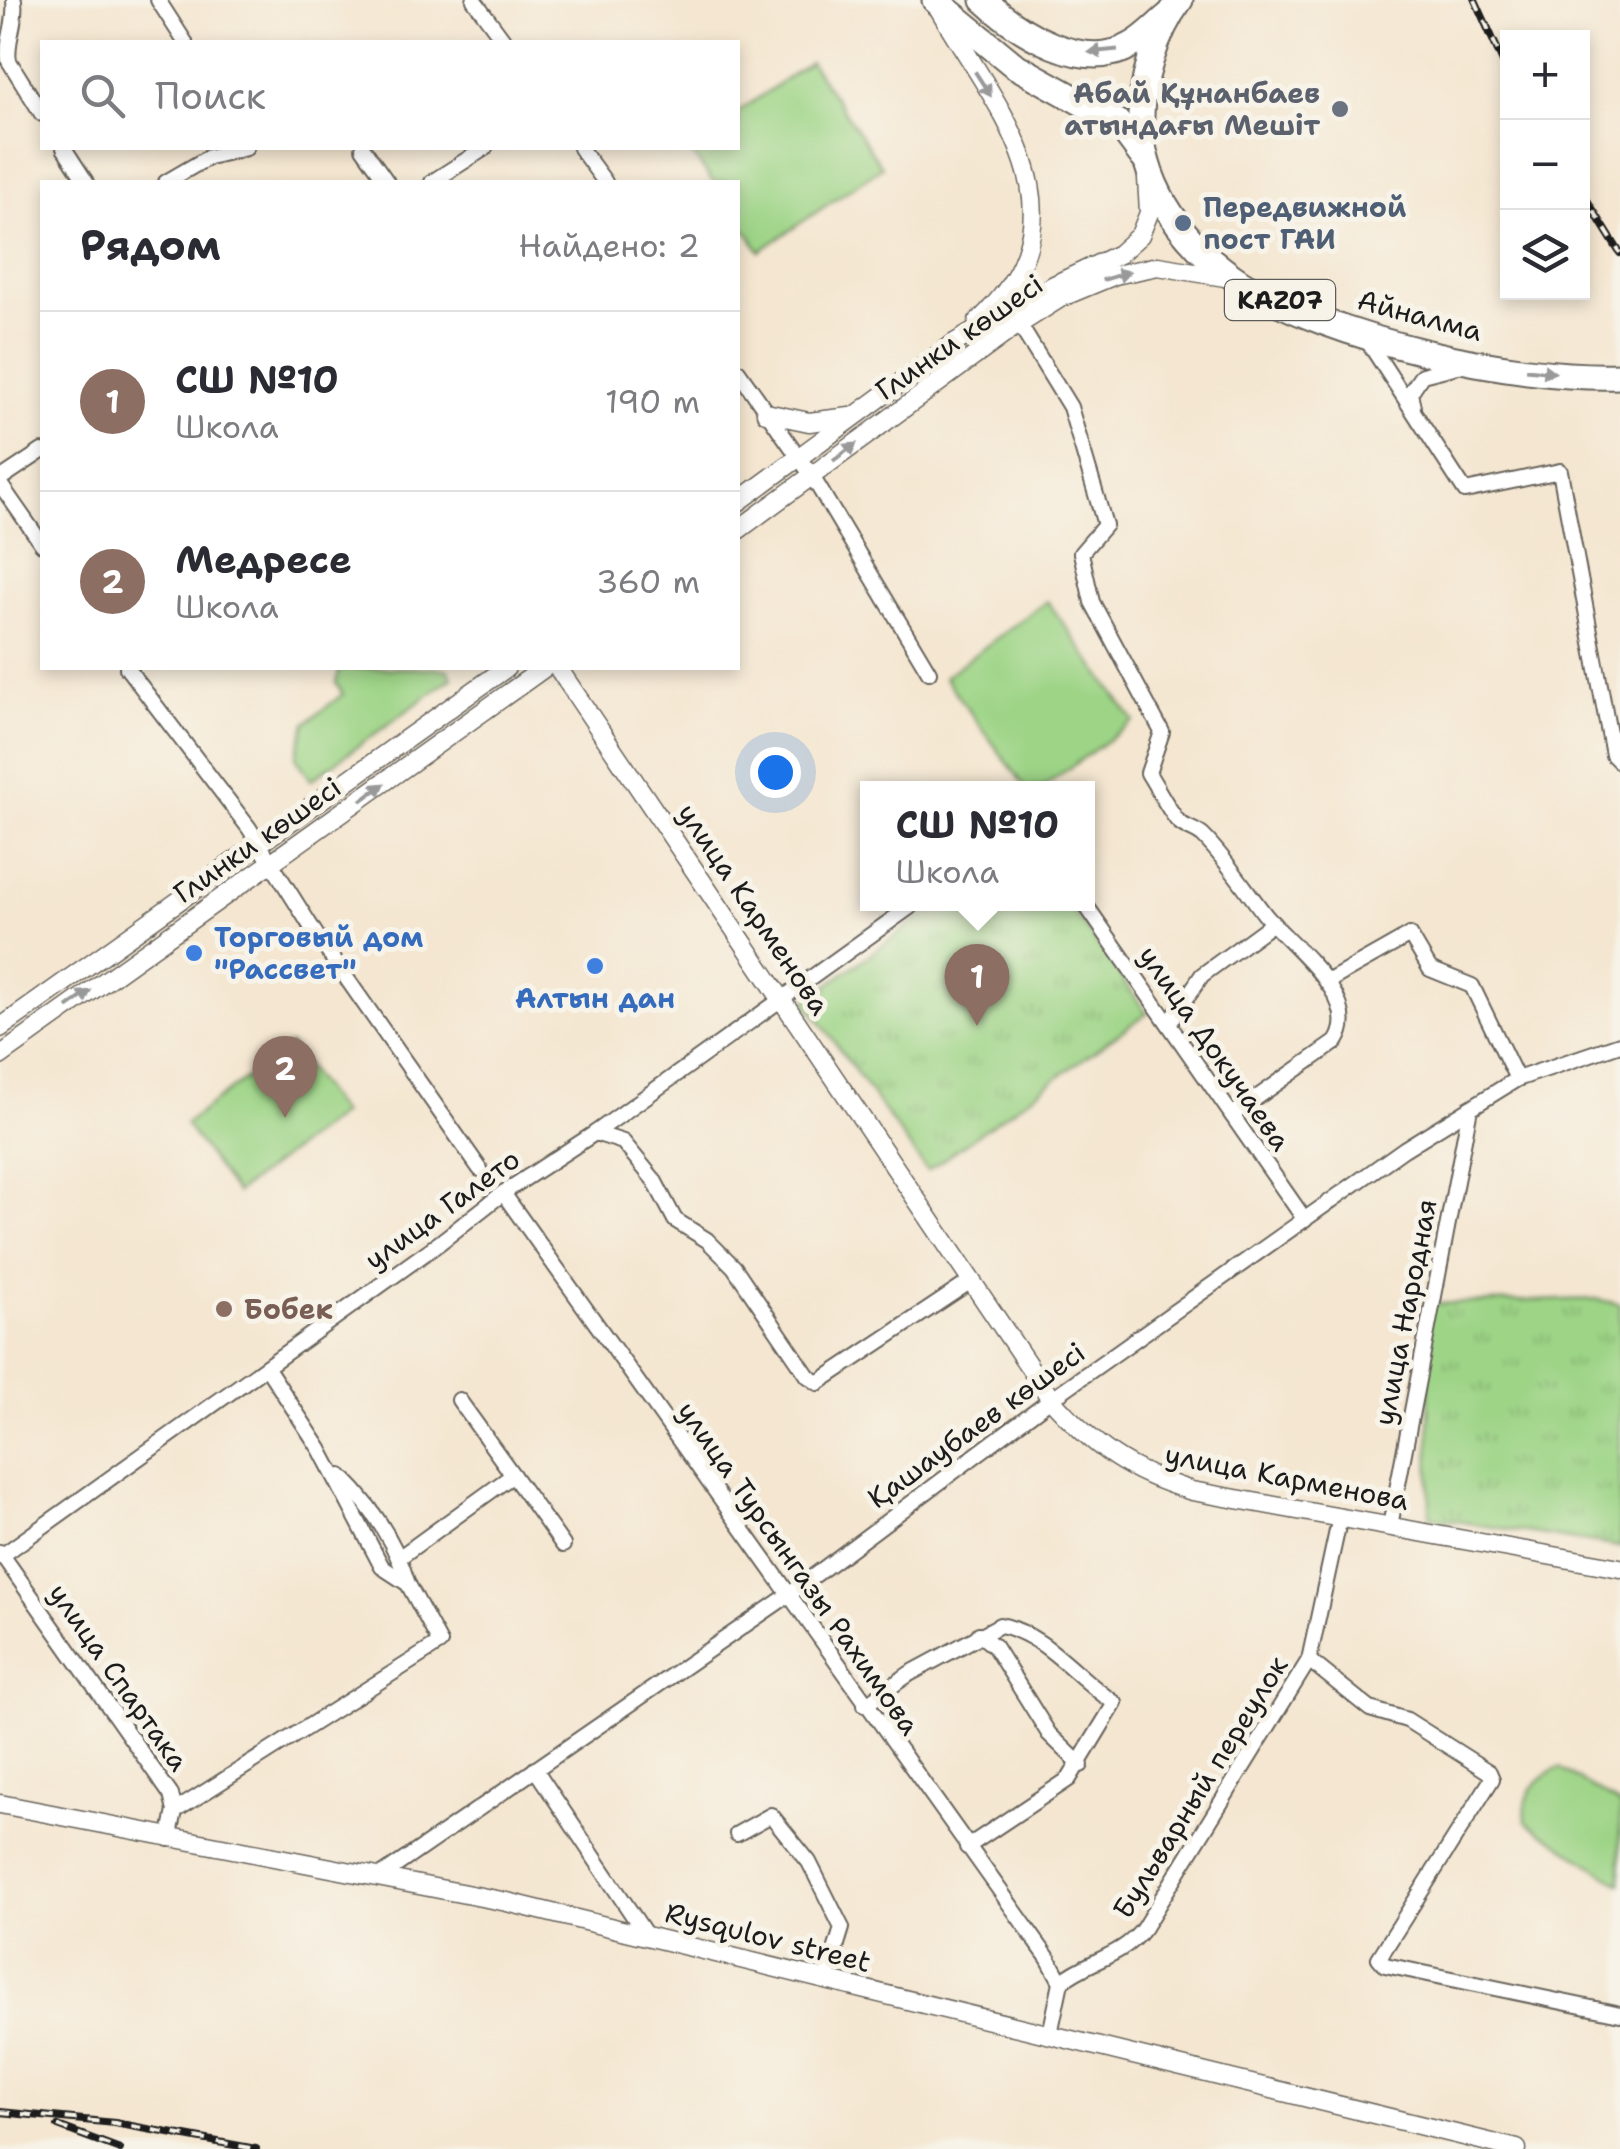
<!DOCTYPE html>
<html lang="ru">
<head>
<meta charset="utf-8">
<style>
  body { margin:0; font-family:"Shantell Sans",sans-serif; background:#f2f2f3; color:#2b2b33 }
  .controls { position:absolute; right:30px; top:30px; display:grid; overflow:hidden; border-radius:0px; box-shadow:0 5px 15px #0003 }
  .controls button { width:90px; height:90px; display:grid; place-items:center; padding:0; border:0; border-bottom:2px solid #e1e1e2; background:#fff; color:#2b2b33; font:50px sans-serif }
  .you { position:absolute; left:775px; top:772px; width:35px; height:35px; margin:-25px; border:8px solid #fff; border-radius:50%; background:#1a73e8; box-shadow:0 0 0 15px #1a73e833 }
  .badge { display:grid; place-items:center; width:65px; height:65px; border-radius:50%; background:#d1495b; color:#fff; font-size:32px; font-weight:700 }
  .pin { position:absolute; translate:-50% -82px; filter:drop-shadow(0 2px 5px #0008) }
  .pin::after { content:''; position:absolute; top:52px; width:35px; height:30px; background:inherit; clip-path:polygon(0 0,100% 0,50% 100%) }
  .popup { position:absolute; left:860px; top:781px; width:235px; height:130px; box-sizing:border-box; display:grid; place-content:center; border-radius:0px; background:#fff; filter:drop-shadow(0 2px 8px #0005); font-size:32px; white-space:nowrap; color:#7c7c81 }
  .popup b { font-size:38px; color:#2b2b33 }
  .popup::after { content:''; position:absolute; left:50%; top:100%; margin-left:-20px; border:20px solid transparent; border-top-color:#fff }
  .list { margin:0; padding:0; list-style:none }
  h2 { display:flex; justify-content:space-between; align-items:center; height:130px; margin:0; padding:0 40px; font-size:42px }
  h2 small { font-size:32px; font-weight:400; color:#7c7c81 }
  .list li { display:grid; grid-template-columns:65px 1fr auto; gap:30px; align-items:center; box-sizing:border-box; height:180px; padding:0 40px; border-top:2px solid #e1e1e2 }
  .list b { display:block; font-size:38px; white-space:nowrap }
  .list p { margin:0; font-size:32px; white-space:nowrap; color:#7c7c81 }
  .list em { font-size:32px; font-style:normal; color:#7c7c81 }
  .icon { flex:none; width:55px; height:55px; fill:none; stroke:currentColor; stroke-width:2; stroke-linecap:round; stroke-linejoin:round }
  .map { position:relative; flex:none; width:1620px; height:2149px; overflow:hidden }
  .search { position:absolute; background:#fff; box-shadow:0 5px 15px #0003; left:40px; top:40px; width:700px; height:110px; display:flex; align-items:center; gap:25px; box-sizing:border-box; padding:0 35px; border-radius:0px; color:#7c7c81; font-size:38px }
  .panel { position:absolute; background:#fff; box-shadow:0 5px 15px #0003; left:40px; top:180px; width:700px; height:490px; border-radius:0px }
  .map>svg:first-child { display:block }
  .grass { fill:url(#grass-tufts); stroke:#5c7851; stroke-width:2.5 }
  .green { fill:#9dd486; stroke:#5c7851; stroke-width:2.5 }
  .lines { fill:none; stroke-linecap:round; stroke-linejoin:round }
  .street-casing { stroke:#68635b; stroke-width:18 }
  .secondary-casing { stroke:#68635b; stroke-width:21 }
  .highway-casing { stroke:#68635b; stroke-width:29 }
  .street { stroke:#fff; stroke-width:14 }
  .secondary { stroke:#fff; stroke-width:18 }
  .highway { stroke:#fff; stroke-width:25 }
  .rail-casing { stroke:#1c1c1c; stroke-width:8 }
  .rail { stroke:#f7f3e8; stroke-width:4; stroke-dasharray:11; stroke-linecap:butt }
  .oneway { fill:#999 }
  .worship-dot { fill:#6b7280; stroke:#f7f3e8; stroke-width:4 }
  .service-dot { fill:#5c6f8a; stroke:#f7f3e8; stroke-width:4 }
  .shop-dot { fill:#3f7fe0; stroke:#f7f3e8; stroke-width:4 }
  .education-dot { fill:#8d6e63; stroke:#f7f3e8; stroke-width:4 }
  .labels { text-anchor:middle; stroke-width:10; stroke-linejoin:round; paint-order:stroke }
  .shield { fill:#f7f3e8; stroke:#5e5c59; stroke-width:2.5 }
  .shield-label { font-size:25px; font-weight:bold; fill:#1c1c1c }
  .worship-label { font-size:28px; font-weight:bold; fill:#5b616d; stroke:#f7f3e8; text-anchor:end }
  .service-label { font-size:28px; font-weight:bold; fill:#4e5e75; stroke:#f7f3e8; text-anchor:start }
  .street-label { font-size:28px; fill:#1c1c1c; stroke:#f7f3e8 }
  .shop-label { font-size:28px; font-weight:bold; fill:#366cbe; stroke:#f7f3e8; text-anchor:start }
  .education-label { font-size:28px; font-weight:bold; fill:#785e54; stroke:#f7f3e8; text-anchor:start }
</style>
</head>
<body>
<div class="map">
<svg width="1620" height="2149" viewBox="0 0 1620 2149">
  <defs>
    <pattern id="grass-tufts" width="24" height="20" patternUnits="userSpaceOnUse" patternTransform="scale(2.5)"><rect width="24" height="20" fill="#9dd486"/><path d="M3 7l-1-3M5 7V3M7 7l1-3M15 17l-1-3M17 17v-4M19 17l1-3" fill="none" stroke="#87b573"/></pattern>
  </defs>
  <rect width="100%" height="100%" fill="#f7f3e8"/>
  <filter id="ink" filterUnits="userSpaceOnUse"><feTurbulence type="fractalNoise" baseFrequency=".01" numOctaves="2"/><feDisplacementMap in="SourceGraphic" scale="20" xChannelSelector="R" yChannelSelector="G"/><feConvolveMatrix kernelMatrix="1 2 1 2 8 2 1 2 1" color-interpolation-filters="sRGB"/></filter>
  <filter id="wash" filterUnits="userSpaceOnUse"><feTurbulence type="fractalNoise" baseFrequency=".0048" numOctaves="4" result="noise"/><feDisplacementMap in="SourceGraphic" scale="40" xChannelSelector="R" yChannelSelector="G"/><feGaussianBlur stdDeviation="2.25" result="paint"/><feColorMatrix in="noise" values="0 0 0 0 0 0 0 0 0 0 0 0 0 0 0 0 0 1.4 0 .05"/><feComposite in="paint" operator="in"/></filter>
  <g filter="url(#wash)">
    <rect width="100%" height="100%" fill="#f4e6d0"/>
    <g class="grass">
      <polygon points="940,904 1068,904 1147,1013 927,1171 805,1001"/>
      <polygon points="1595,1299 1620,1304 1620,1547 1430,1517 1428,1304"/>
    </g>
    <g class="green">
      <polygon points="810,62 882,167 760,251 738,218 738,182 713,182 688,148 738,148 738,112"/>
      <polygon points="1047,601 1134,721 1042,788 1026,788 944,677"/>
      <polygon points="340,668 434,668 449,670 452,678 311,780 296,757 306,723 343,694 336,683"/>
      <polygon points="290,1045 341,1114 236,1193 185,1124"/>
      <path d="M1560,1768L1620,1805V1884L1526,1822C1522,1796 1535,1777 1560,1768Z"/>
    </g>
  </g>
  <g filter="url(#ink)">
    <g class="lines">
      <defs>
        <g id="street">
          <path d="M14,0C17,25 5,42 9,61L42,114"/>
          <polyline points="158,0 185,42"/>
          <polyline points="474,0 505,42"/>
          <polyline points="64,148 86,182"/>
          <polyline points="363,148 387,182"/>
          <polyline points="580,148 605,182"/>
          <polyline points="166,182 209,157 246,148"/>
          <polyline points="432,182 485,148"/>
          <path d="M1019,324L1070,407L1105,525L1081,553L1092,602L1162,732L1148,773C1158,789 1166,805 1177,820C1184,828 1195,829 1203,836C1226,859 1246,890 1266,916C1290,945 1365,1000 1336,1042L1232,1115"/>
          <polyline points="1365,337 1465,491 1560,471 1613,755 1620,762"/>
          <polyline points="738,371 812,476 929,672"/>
          <polyline points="1413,407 1410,393 1422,375 1462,365"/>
          <polyline points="0,479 42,451"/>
          <polyline points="0,484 42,544"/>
          <polyline points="127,668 249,828 317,936 480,1169"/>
          <polyline points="1085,904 1305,1220"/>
          <polyline points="1327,982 1410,935 1430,969 1472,986 1517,1079"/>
          <polyline points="1169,1024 1202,975 1273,923"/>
          <polyline points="595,1133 623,1142 654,1180 675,1220 707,1240 734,1267 808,1376 818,1383 971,1281"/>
          <polyline points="503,1193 1048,1958 1061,1982 1050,2034"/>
          <polyline points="459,1400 563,1545"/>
          <path d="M341,1476C372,1506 395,1542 408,1584"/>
          <polyline points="1390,1526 1470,1108"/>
          <polyline points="0,1552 171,1795 175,1811 169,1839"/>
          <polyline points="0,1557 438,1244 503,1193 595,1133 914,904"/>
          <polyline points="400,1557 513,1475"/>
          <polyline points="979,1634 994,1646 1049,1734 1081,1765"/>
          <polyline points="1309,1660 1370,1709 1407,1720 1489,1772 1492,1779 1379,1958 1385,1965 1620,2014"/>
          <path d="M865,1705L909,1674L1000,1625C1046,1634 1077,1679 1115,1703L1069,1779L967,1847"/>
          <polyline points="535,1769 646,1935"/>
          <polyline points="175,1811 440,1643 408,1584 382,1567 320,1449 267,1368"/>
          <polyline points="737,1834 771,1815 809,1862 842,1928 826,1980"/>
          <polyline points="378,1878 787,1596 1051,1399 1404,1149 1517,1079 1620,1044"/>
          <path d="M1061,1982C1088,1960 1120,1958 1143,1929L1309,1660L1340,1517"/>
        </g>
        <g id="secondary">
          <path d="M939,9C999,112 1094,214 978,322"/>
          <polyline points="766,413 809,422 850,417"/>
          <polyline points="738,502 956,342 1054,285 1119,254 1140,235 1149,213 1147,178"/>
          <polyline points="738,530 1010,330 1062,297 1115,275 1158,266 1225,277"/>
          <path d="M558,668L1051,1399C1095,1448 1129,1472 1192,1491L1620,1568"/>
          <polyline points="0,1028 506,668"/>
          <polyline points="0,1056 544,668"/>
          <polyline points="0,1804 507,1902 1517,2149"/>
        </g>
        <g id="highway">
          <polyline points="935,0 1014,65 1117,122 1143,157"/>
          <path d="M984,0C1018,32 1083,74 1132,45C1145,38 1157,25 1168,16"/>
          <path d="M1180,0C1155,33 1139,87 1141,128C1145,192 1187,247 1240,282C1330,339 1513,380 1620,376"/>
        </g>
      </defs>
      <use href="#street" class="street-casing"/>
      <use href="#secondary" class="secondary-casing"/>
      <use href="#highway" class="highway-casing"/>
      <use href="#street" class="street"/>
      <use href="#secondary" class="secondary"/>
      <use href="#highway" class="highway"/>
      <defs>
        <g id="rail">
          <polyline points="1475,0 1508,73"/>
          <polyline points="1582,192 1620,253"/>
          <polyline points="0,2112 115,2123 256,2149"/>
          <polyline points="58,2126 120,2149"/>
        </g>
      </defs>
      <use href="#rail" class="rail-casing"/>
      <use href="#rail" class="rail"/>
    </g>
    <defs><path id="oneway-solid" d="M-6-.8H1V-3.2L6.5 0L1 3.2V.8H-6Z" transform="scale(2.5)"/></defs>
    <g class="oneway">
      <use href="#oneway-solid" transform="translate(1103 51) rotate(174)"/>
      <use href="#oneway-solid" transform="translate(983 84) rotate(57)"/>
      <use href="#oneway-solid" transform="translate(1116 276) rotate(-17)"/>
      <use href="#oneway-solid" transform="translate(1541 371) rotate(6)"/>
      <use href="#oneway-solid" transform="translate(845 452) rotate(-37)"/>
      <use href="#oneway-solid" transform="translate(373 792) rotate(-36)"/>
      <use href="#oneway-solid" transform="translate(79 999) rotate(-36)"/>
    </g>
  </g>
  <circle class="worship-dot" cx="1340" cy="109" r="10"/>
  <circle class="service-dot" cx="1183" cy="223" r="10"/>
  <g class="shop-dot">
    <circle cx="194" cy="953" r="10"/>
    <circle cx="595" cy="966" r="10"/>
  </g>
  <circle class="education-dot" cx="224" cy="1309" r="10"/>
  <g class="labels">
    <rect class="shield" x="1225" y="280" width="110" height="40" rx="8"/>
    <g class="shield-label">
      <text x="1280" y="309">KAZ07</text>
    </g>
    <g class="worship-label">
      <text x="1320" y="103">Абай Құнанбаев<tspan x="1320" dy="32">атындағы Мешіт</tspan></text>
    </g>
    <g class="service-label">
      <text x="1203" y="217">Передвижной<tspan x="1203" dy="32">пост ГАИ</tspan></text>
    </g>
    <g class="street-label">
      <text transform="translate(1420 315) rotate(15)" y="10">Айналма</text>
      <text transform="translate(959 337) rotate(-35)" y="10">Глинки көшесі</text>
      <text transform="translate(257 840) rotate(-35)" y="10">Глинки көшесі</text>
      <text transform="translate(754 909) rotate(56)" y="10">улица Карменова</text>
      <text transform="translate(1215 1048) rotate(55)" y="10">улица Докучаева</text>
      <text transform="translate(442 1209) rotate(-36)" y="10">улица Галето</text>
      <text transform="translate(1405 1312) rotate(-79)" y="10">улица Народная</text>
      <text transform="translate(976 1425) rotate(-36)" y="10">Қашаубаев көшесі</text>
      <text transform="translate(1287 1477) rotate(11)" y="10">улица Карменова</text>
      <text transform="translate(799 1568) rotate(55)" y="10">улица Турсынгазы Рахимова</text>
      <text transform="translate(119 1677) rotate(55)" y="10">улица Спартака</text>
      <text transform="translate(1200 1787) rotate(-58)" y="10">Бульварный переулок</text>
      <text transform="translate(768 1937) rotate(14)" y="10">Rysqulov street</text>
    </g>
    <g class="shop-label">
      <text x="214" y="947">Торговый дом<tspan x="214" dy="32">"Рассвет"</tspan></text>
      <text x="595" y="1008" text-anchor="middle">Алтын дан</text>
    </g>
    <g class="education-label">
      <text x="244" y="1319">Бобек</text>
    </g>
  </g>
</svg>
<div class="controls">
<button>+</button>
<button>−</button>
<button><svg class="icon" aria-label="layers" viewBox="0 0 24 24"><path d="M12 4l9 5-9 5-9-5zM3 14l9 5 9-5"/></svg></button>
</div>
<div class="you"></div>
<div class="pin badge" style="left:977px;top:1026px;background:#8d6e63">1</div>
<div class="popup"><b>СШ №10</b>Школа</div>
<div class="pin badge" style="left:285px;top:1118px;background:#8d6e63">2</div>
<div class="search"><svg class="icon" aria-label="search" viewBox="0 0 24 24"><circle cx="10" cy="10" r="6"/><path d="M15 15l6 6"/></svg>Поиск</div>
<section class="panel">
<h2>Рядом<small>Найдено: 2</small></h2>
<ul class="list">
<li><span class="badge" style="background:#8d6e63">1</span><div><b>СШ №10</b><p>Школа</p></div><em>190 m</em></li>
<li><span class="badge" style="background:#8d6e63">2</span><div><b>Медресе</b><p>Школа</p></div><em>360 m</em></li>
</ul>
</section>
</div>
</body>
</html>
